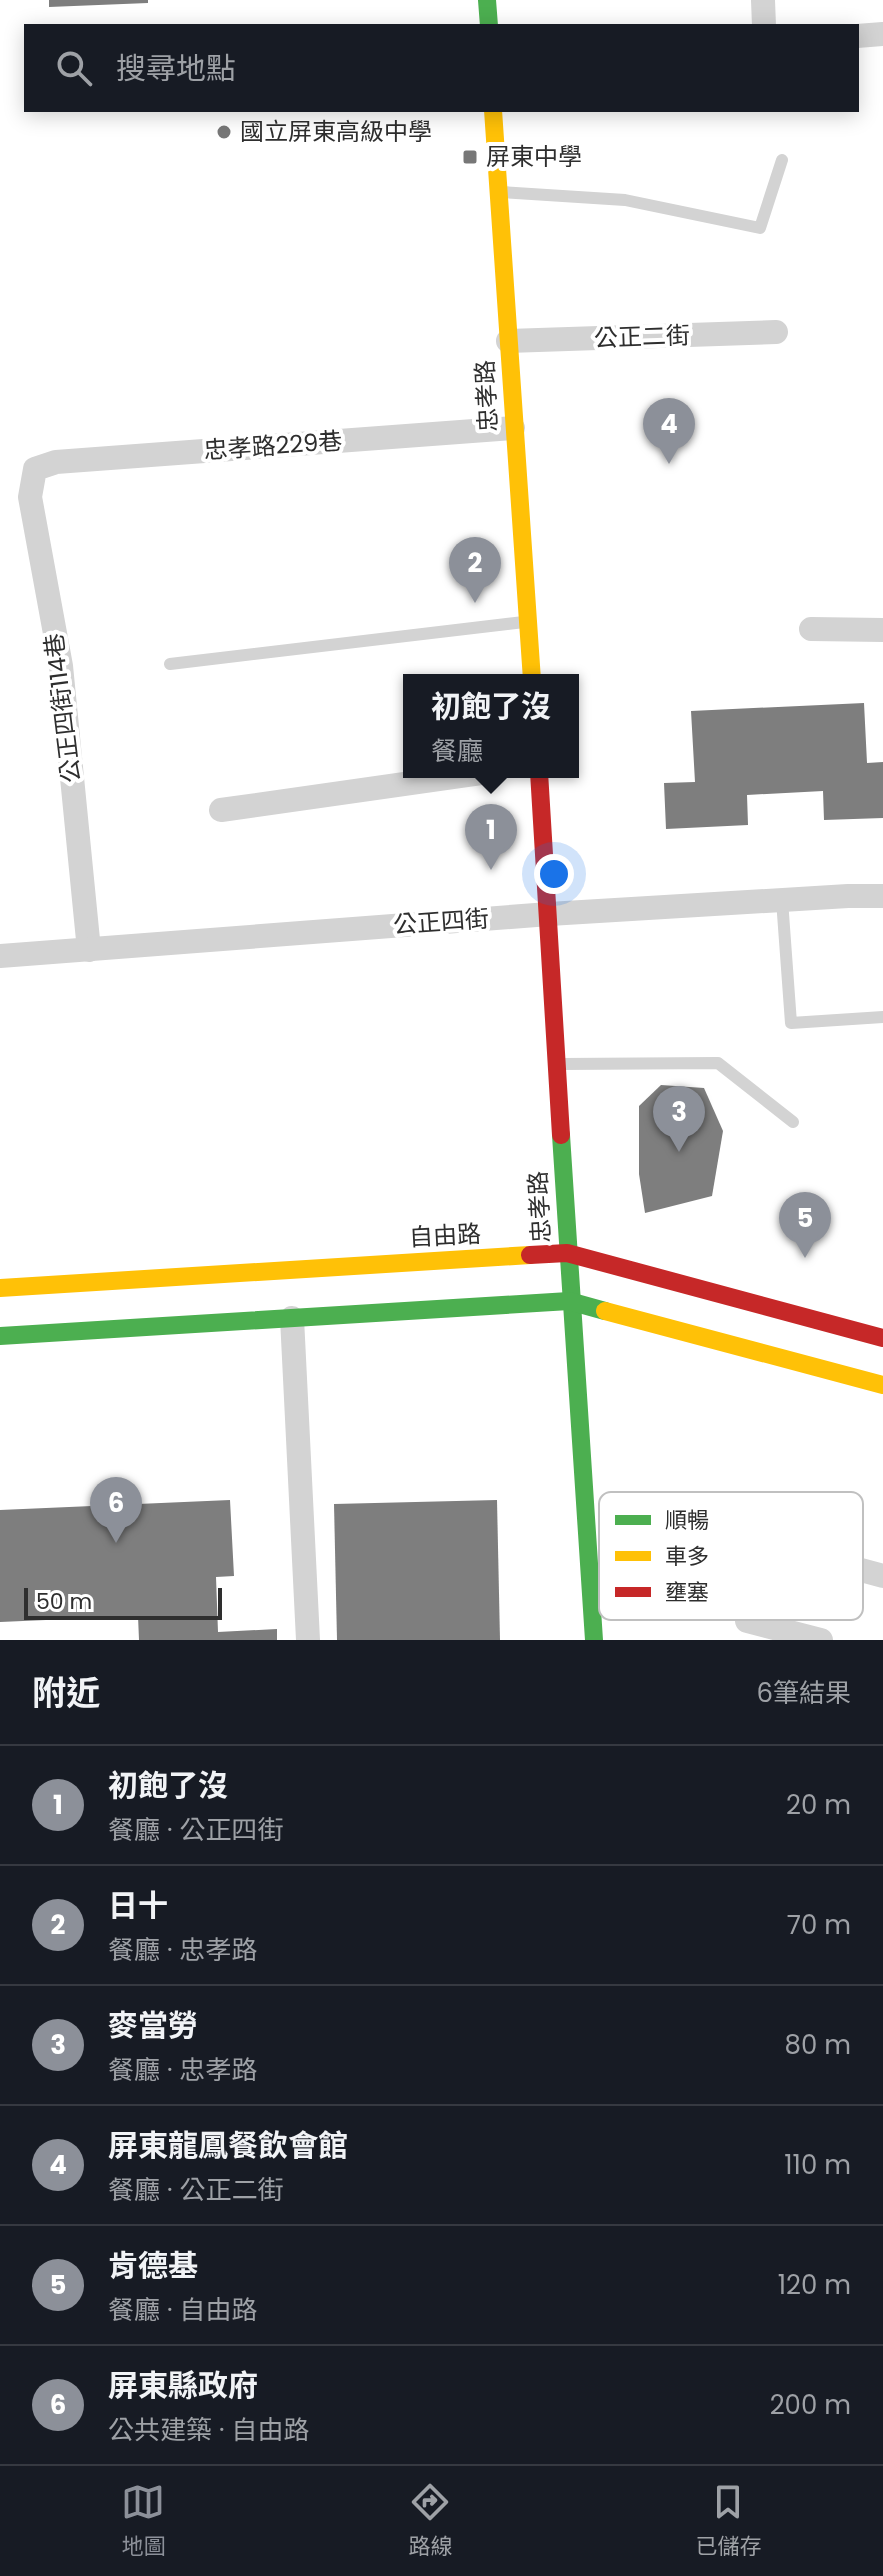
<!DOCTYPE html>
<html lang="zh-TW">
<head>
<meta charset="utf-8">
<style>
  body { margin:0; font-family:Poppins,"Noto Sans TC",sans-serif; background:#242831; color:#f1f3f6 }
  .scale { position:absolute; left:24px; bottom:20px; width:198px; box-sizing:border-box; padding-left:8px; border:4px solid #2e2e2e; border-top:0; font-size:22px; line-height:28px; white-space:nowrap; color:#2e2e2e; -webkit-text-stroke:6px #fff; paint-order:stroke }
  .you { position:absolute; left:554px; top:874px; width:28px; height:28px; margin:-20px; border:6px solid #fff; border-radius:50%; background:#1a73e8; box-shadow:0 0 0 12px #1a73e833 }
  .badge { display:grid; place-items:center; width:52px; height:52px; border-radius:50%; background:#8c9099; color:#fff; font-size:26px; font-weight:700 }
  .pin { position:absolute; translate:-50% -66px; filter:drop-shadow(0 2px 4px #0008) }
  .pin::after { content:''; position:absolute; top:42px; width:28px; height:24px; background:inherit; clip-path:polygon(0 0,100% 0,50% 100%) }
  .popup { position:absolute; left:403px; top:674px; width:176px; height:104px; box-sizing:border-box; display:grid; place-content:center; border-radius:0px; background:#171b24; filter:drop-shadow(0 2px 6px #0005); font-size:26px; white-space:nowrap; color:#9ea1a6 }
  .popup b { font-size:30px; color:#f1f3f6 }
  .popup::after { content:''; position:absolute; left:50%; top:100%; margin-left:-16px; border:16px solid transparent; border-top-color:#171b24 }
  .list { margin:0; padding:0; list-style:none }
  h2 { display:flex; justify-content:space-between; align-items:center; height:104px; margin:0; padding:0 32px; font-size:34px }
  h2 small { font-size:26px; font-weight:400; color:#9ea1a6 }
  .list li { display:grid; grid-template-columns:52px 1fr auto; gap:24px; align-items:center; box-sizing:border-box; height:120px; padding:0 32px; border-top:2px solid #363941 }
  .list b { display:block; font-size:30px; white-space:nowrap }
  .list p { margin:0; font-size:26px; white-space:nowrap; color:#9ea1a6 }
  .list em { font-size:26px; font-style:normal; color:#9ea1a6 }
  .icon { flex:none; width:44px; height:44px; fill:none; stroke:currentColor; stroke-width:2; stroke-linecap:round; stroke-linejoin:round }
  .map { position:relative; flex:none; width:883px; height:1640px; overflow:hidden }
  .search { position:absolute; background:#171b24; box-shadow:0 4px 20px #0003; left:24px; right:24px; top:24px; height:88px; display:flex; align-items:center; gap:20px; box-sizing:border-box; padding:0 28px; border-radius:0px; color:#9ea1a6; font-size:30px }
  .sheet { height:824px; background:#171b24 }
  nav { display:flex; justify-content:space-around; align-items:center; box-sizing:border-box; height:112px; border-top:2px solid #363941; background:#171b24; font-size:22px; color:#9ea1a6 }
  nav a { display:grid; justify-items:center; gap:4px }
  nav .on { color:#8c9099 }
  .map>svg:first-child { display:block }
  .building { fill:#7e7e7e }
  .lines { fill:none; stroke-linecap:round; stroke-linejoin:round }
  .lane { stroke:#d3d3d3; stroke-width:12 }
  .street { stroke:#d3d3d3; stroke-width:24 }
  .fast { stroke:#4caf50; stroke-width:18 }
  .slow { stroke:#ffc107; stroke-width:18 }
  .jam { stroke:#c62828; stroke-width:18 }
  .poi-dot { fill:#777; stroke:#fff; stroke-width:3 }
  .labels { text-anchor:middle; stroke-width:8; stroke-linejoin:round; paint-order:stroke }
  .poi-label { font-size:24px; fill:#2e2e2e; stroke:#fff; text-anchor:start }
  .street-label { font-size:24px; fill:#2e2e2e; stroke:#fff }
  .key { fill:#fff; stroke:#c0c0c0; stroke-width:2 }
  .key-label { font-size:22px; fill:#2e2e2e }
</style>
</head>
<body>
<div class="map">
<svg width="883" height="1640" viewBox="0 0 883 1640">
  <rect width="100%" height="100%" fill="#fff"/>
  <g class="building">
    <polygon points="49,0 148,0 148,3 49,7"/>
    <polygon points="864,703 867,763 883,762 883,818 824,820 823,791 747,795 748,825 666,829 664,783 695,782 691,711"/>
    <polygon points="661,1085 704,1088 723,1131 712,1196 645,1213 639,1174 639,1106"/>
    <polygon points="230,1500 234,1576 216,1577 218,1632 277,1629 277,1640 139,1640 138,1616 0,1622 0,1510"/>
    <polygon points="497,1500 500,1640 337,1640 334,1504"/>
  </g>
  <g class="lines">
    <g class="lane">
      <polyline points="501,192 625,200 760,228 782,160"/>
      <polyline points="170,664 524,622"/>
      <polyline points="782,900 791,1023 883,1017"/>
      <polyline points="561,1064 718,1063 793,1122"/>
    </g>
    <g class="street">
      <polyline points="763,0 764,26"/>
      <polyline points="857,36 883,34"/>
      <polyline points="508,341 776,332"/>
      <polyline points="811,629 883,630"/>
      <polyline points="221,810 488,772"/>
      <polyline points="89,950 61,666 30,497 35,469 56,462 513,428"/>
      <polyline points="0,956 549,914 848,896 883,896"/>
      <polyline points="292,1318 308,1640"/>
      <polyline points="787,1550 883,1576"/>
      <polyline points="747,1621 821,1640"/>
    </g>
    <g class="fast">
      <polyline points="487,0 489,26"/>
      <polyline points="561,1135 594,1640"/>
      <polyline points="0,1336 569,1301 605,1311"/>
    </g>
    <g class="slow">
      <polyline points="493,110 532,680"/>
      <polyline points="0,1288 530,1255"/>
      <polyline points="605,1311 883,1385"/>
    </g>
    <g class="jam">
      <polyline points="539,772 561,1135"/>
      <polyline points="530,1255 567,1253 883,1338"/>
    </g>
  </g>
  <g class="poi-dot">
    <circle cx="224" cy="132" r="8"/>
    <rect x="462" y="149" width="16" height="16" rx="4"/>
  </g>
  <g class="labels">
    <g class="poi-label">
      <text x="240" y="140">國立屏東高級中學</text>
      <text x="486" y="165">屏東中學</text>
    </g>
    <g class="street-label">
      <text transform="translate(642 337) rotate(-2)" y="8">公正二街</text>
      <text transform="translate(487 396) rotate(-93)" y="8">忠孝路</text>
      <text transform="translate(273 446) rotate(-4)" y="8">忠孝路229巷</text>
      <text transform="translate(63 708) rotate(-97)" y="8">公正四街114巷</text>
      <text transform="translate(441 922) rotate(-4)" y="8">公正四街</text>
      <text transform="translate(540 1207) rotate(-93)" y="8">忠孝路</text>
      <text transform="translate(445 1236) rotate(-3)" y="8">自由路</text>
    </g>
  </g>
  <rect x="599" y="1492" width="264" height="128" rx="12" class="key"/>
  <rect x="615" y="1515" width="36" height="10" fill="#4caf50"/>
  <rect x="615" y="1551" width="36" height="10" fill="#ffc107"/>
  <rect x="615" y="1587" width="36" height="10" fill="#c62828"/>
  <g class="key-label">
    <text x="665" y="1528">順暢</text>
    <text x="665" y="1564">車多</text>
    <text x="665" y="1600">壅塞</text>
  </g>
</svg>
<div class="scale">50 m</div>
<div class="you"></div>
<div class="pin badge" style="left:491px;top:870px">1</div>
<div class="popup"><b>初飽了沒</b>餐廳</div>
<div class="pin badge" style="left:475px;top:603px">2</div>
<div class="pin badge" style="left:679px;top:1152px">3</div>
<div class="pin badge" style="left:669px;top:464px">4</div>
<div class="pin badge" style="left:805px;top:1258px">5</div>
<div class="pin badge" style="left:116px;top:1543px">6</div>
<div class="search"><svg class="icon" aria-label="search" viewBox="0 0 24 24"><circle cx="10" cy="10" r="6"/><path d="M15 15l6 6"/></svg>搜尋地點</div>
</div>
<section class="sheet">
<h2>附近<small>6筆結果</small></h2>
<ul class="list">
<li><span class="badge">1</span><div><b>初飽了沒</b><p>餐廳 · 公正四街</p></div><em>20 m</em></li>
<li><span class="badge">2</span><div><b>日十</b><p>餐廳 · 忠孝路</p></div><em>70 m</em></li>
<li><span class="badge">3</span><div><b>麥當勞</b><p>餐廳 · 忠孝路</p></div><em>80 m</em></li>
<li><span class="badge">4</span><div><b>屏東龍鳳餐飲會館</b><p>餐廳 · 公正二街</p></div><em>110 m</em></li>
<li><span class="badge">5</span><div><b>肯德基</b><p>餐廳 · 自由路</p></div><em>120 m</em></li>
<li><span class="badge">6</span><div><b>屏東縣政府</b><p>公共建築 · 自由路</p></div><em>200 m</em></li>
</ul>
</section>
<nav>
<a class="on"><svg class="icon" aria-label="map" viewBox="0 0 24 24"><path d="M3 6l6-2 6 2 6-2v14l-6 2-6-2-6 2zM9 4v14M15 6v14"/></svg>地圖</a>
<a><svg class="icon" aria-label="directions" viewBox="0 0 24 24"><path d="M12 3l9 9-9 9-9-9zM9 14v-3h6M13 9l2 2-2 2"/></svg>路線</a>
<a><svg class="icon" aria-label="saved" viewBox="0 0 24 24"><path d="M7 4h10v16l-5-4-5 4z"/></svg>已儲存</a>
</nav>
</body>
</html>
